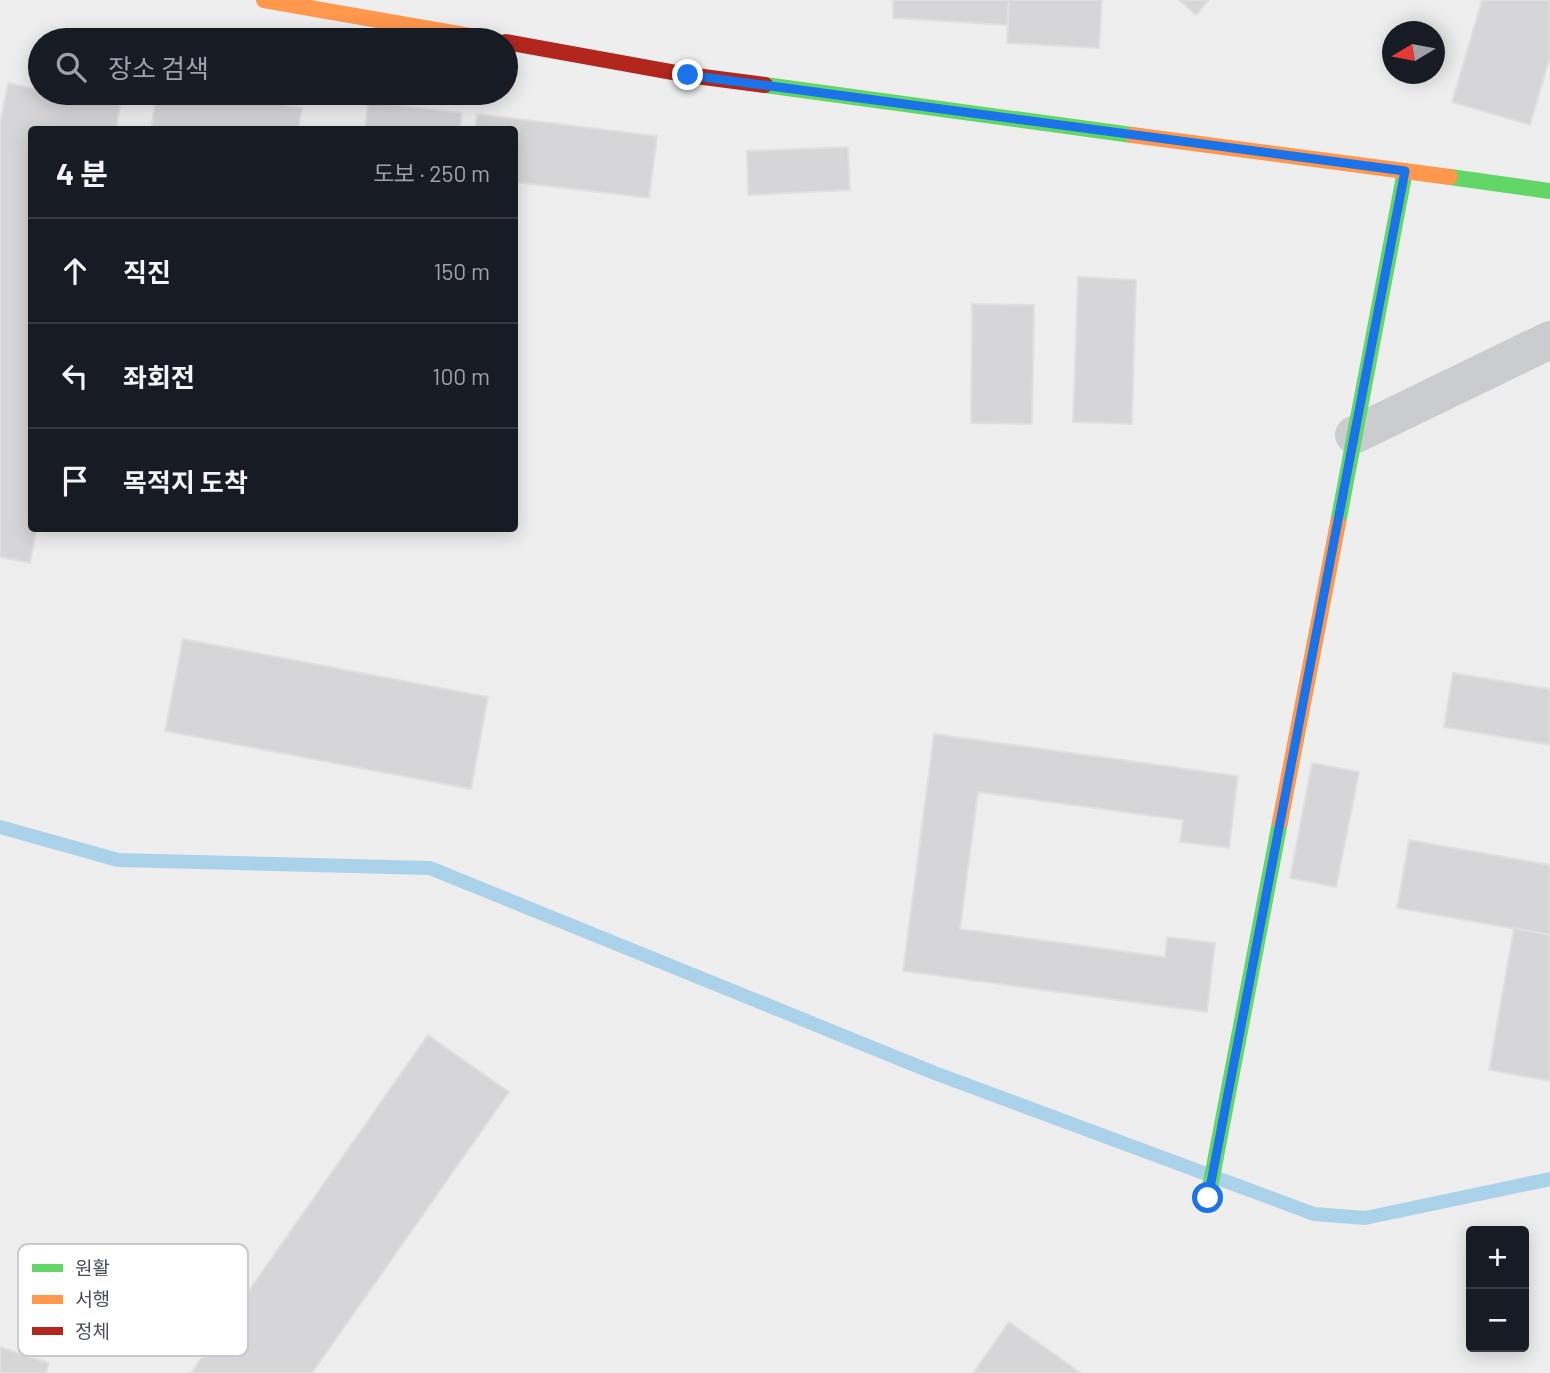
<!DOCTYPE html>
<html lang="ko">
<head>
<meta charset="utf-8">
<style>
  body { margin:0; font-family:Barlow,"Noto Sans KR",sans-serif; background:#20242c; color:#f1f3f6 }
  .controls { position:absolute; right:21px; bottom:21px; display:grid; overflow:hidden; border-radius:7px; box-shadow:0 4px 18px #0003 }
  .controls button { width:63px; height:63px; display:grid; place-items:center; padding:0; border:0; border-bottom:2px solid #363941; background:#171b24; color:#f1f3f6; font:35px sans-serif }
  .compass { position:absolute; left:1382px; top:21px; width:63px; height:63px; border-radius:50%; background:#171b24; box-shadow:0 4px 18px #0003; rotate:260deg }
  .stop { position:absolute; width:21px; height:21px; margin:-16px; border:5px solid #1a73e8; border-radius:50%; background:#fff }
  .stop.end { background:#1a73e8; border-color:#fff; box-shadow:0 2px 7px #0008 }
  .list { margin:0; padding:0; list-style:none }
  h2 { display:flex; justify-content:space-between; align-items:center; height:91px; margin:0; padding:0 28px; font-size:30px }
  h2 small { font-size:23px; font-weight:400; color:#9ea1a6 }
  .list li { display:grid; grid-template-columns:46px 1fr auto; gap:21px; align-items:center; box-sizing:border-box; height:105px; padding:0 28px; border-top:2px solid #363941 }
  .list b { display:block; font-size:26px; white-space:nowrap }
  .list em { font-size:23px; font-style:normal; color:#9ea1a6 }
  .icon { flex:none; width:38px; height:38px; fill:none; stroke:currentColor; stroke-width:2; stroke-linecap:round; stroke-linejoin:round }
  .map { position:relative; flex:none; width:1550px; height:1373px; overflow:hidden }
  .search { position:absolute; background:#171b24; box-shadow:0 4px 18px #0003; left:28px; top:28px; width:490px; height:77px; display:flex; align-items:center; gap:18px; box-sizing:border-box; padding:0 24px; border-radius:38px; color:#9ea1a6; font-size:26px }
  .panel { position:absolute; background:#171b24; box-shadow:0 4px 18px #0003; left:28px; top:126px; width:490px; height:406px; border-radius:7px }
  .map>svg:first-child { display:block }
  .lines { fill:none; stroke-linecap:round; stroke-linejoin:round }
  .stream { stroke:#aad3e9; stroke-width:14 }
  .building { fill:#d6d6d8; stroke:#e0e0e1; stroke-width:2 }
  .street { stroke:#cacccf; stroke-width:38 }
  .fast { stroke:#63d668; stroke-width:16 }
  .slow { stroke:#ff974d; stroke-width:16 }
  .jam { stroke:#b3261e; stroke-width:16 }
  .route { stroke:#1a73e8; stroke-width:9 }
  .key { fill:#fff; stroke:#c8cacd; stroke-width:2 }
  .key-label { font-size:19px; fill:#464e59 }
</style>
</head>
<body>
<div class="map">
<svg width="1550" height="1373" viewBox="0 0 1550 1373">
  <rect width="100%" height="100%" fill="#efeeee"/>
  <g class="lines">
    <polyline class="stream" points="0,827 118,860 430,868 932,1072 1314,1214 1365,1218 1550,1179"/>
  </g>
  <g class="building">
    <polygon points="893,0 1009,0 1007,25 893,18"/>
    <polygon points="1009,0 1102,0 1099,48 1007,43"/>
    <polygon points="1179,0 1209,0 1196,15"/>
    <polygon points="1482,0 1550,0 1550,57 1530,125 1452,102"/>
    <polygon points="8,83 40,90 40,93 57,93 120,105 116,130 32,130 32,528 37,528 30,563 0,557 0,123"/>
    <polygon points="157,93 217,93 302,108 298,130 151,130"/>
    <polygon points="368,102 462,113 460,130 365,130"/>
    <polygon points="477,114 657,136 649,198 514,182 514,130 475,130"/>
    <polygon points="848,147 850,190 748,195 747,151"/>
    <polygon points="1078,277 1136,280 1132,424 1073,422"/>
    <polygon points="972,304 1034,305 1032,424 971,423"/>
    <polygon points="183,639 488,697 471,789 165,731"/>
    <polygon points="1453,673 1550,689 1550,745 1444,727"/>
    <polygon points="934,734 1238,776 1229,848 1180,842 1183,820 978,792 960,929 1165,957 1167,937 1215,943 1207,1012 903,971"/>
    <polygon points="1312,763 1359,772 1336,887 1290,878"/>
    <polygon points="1409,840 1550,865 1550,935 1397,908"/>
    <polygon points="1514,928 1550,935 1550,1081 1489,1070"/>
    <polygon points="428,1035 509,1092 312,1373 191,1373"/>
    <polygon points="1009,1322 1081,1373 973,1373"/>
    <polygon points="0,1347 49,1363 46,1373 0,1373"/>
  </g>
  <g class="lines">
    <polyline class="street" points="1354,435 1550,340"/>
    <g class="fast">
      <polyline points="765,85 1132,135"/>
      <polyline points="1450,177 1550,191"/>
      <polyline points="1338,523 1405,171"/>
      <polyline points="1208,1198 1280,822"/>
    </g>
    <g class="slow">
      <polyline points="264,0 493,40"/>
      <polyline points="1132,135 1450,177"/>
      <polyline points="1280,822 1338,523"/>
    </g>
    <polyline class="jam" points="506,42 688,75 765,85"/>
  </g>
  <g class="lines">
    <polyline class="route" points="688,75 1405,171 1208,1198"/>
  </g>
  <rect x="18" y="1244" width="230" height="112" rx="10" class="key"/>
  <rect x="32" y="1264" width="31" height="8" fill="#63d668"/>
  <rect x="32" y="1295" width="31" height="9" fill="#ff974d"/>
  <rect x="32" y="1327" width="31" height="8" fill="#b3261e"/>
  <g class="key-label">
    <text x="75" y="1275">원활</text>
    <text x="75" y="1306">서행</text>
    <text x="75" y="1338">정체</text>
  </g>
</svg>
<div class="controls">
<button>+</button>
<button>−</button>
</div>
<svg class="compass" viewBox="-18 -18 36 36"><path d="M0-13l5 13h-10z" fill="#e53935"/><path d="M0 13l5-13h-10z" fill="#9ea1a6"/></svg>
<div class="stop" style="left:1208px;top:1198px"></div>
<div class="stop end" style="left:688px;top:75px"></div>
<div class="search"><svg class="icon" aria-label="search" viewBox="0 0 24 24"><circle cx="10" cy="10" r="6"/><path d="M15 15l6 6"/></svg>장소 검색</div>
<section class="panel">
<h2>4 분<small>도보 · 250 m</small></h2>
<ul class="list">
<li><svg class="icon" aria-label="ahead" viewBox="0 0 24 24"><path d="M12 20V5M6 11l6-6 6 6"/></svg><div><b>직진</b></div><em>150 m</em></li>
<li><svg class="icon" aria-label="left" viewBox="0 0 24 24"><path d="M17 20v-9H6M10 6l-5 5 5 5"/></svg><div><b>좌회전</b></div><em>100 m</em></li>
<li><svg class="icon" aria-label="arrive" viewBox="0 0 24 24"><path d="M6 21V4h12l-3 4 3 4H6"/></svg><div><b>목적지 도착</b></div></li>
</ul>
</section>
</div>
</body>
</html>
